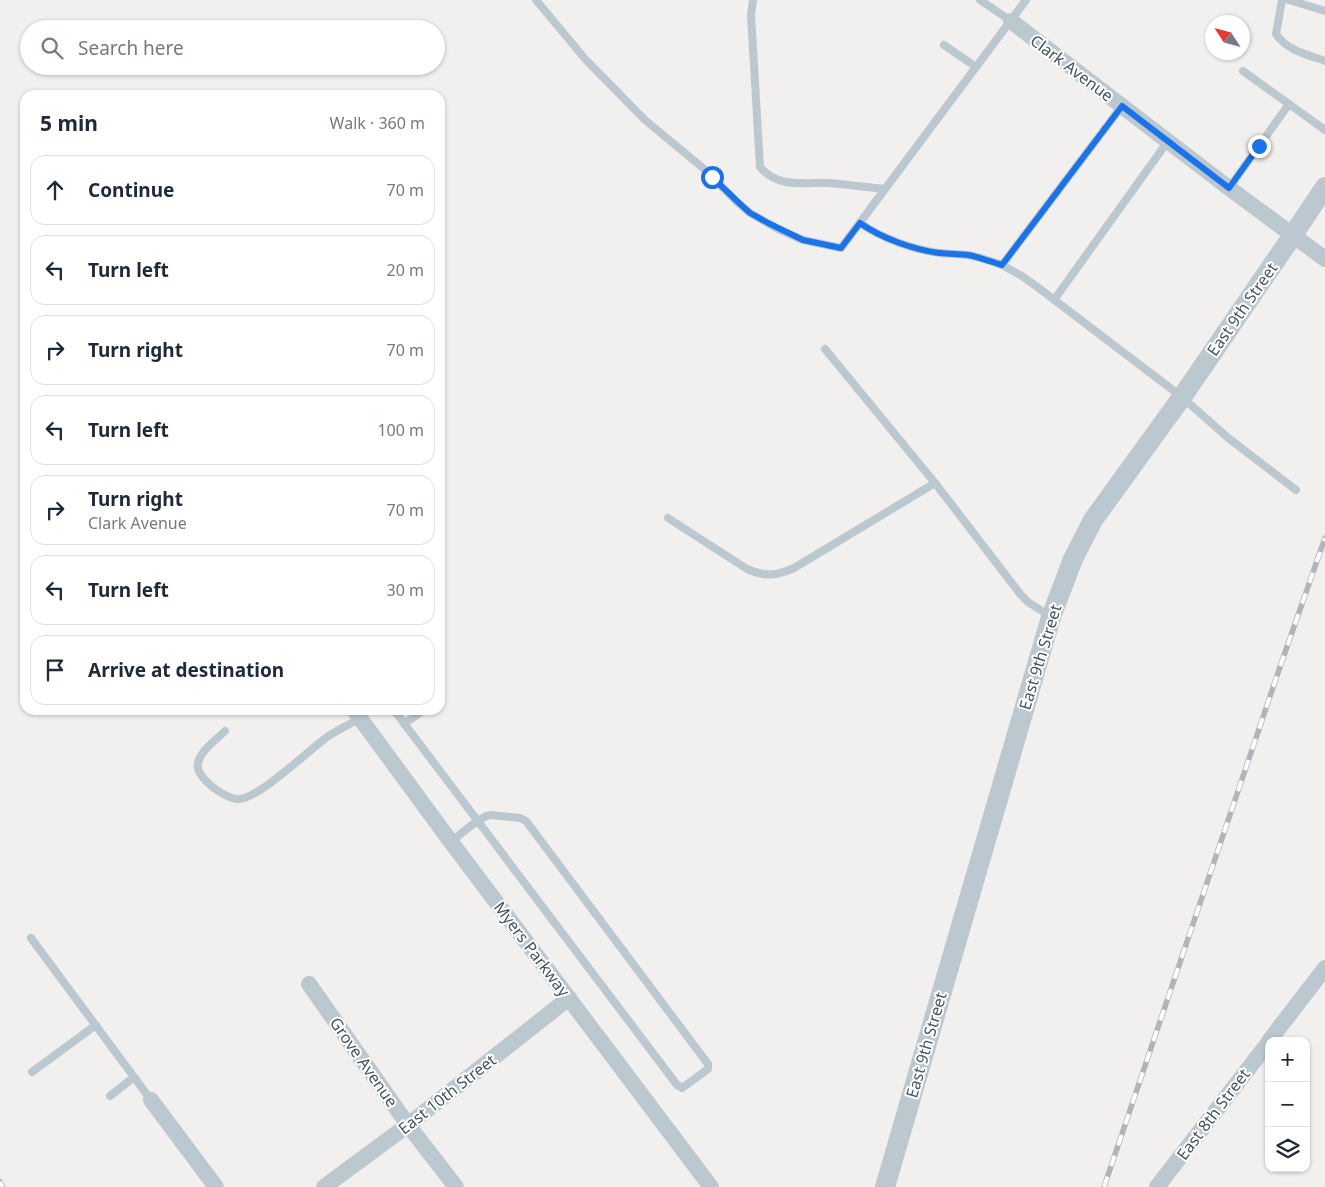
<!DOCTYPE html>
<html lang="en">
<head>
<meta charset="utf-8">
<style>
  body { margin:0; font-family:"Noto Sans",sans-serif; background:#f6f6f7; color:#1f2937 }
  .controls { position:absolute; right:15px; bottom:15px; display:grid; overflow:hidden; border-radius:10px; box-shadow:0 1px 4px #0004 }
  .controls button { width:45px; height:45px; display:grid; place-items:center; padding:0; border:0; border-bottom:1px solid #e0e1e3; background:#fff; color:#1f2937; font:25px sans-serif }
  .compass { position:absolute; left:1205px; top:15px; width:45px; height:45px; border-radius:50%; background:#fff; box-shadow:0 1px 4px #0004; rotate:306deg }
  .stop { position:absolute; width:15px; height:15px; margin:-11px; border:4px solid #1a73e8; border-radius:50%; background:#fff }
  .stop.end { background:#1a73e8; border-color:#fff; box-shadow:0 1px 5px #0008 }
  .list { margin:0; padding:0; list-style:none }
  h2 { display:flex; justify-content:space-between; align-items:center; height:65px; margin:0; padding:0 20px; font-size:21px }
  h2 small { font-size:16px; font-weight:400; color:#747a83 }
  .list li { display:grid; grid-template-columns:32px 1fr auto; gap:15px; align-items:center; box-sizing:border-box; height:70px; margin:0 10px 10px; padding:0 10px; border:1px solid #e0e1e3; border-radius:15px }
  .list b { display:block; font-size:19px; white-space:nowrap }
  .list p { margin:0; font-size:16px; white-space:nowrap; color:#747a83 }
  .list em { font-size:16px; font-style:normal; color:#747a83 }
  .icon { flex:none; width:28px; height:28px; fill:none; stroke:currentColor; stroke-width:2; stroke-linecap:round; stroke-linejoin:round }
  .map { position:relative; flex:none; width:1325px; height:1187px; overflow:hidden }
  .search { position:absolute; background:#fff; box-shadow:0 1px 4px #0004; left:20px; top:20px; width:425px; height:55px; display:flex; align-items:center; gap:12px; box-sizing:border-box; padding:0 18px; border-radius:28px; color:#747a83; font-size:19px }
  .panel { position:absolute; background:#fff; box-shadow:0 1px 4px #0004; left:20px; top:90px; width:425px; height:625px; border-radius:15px }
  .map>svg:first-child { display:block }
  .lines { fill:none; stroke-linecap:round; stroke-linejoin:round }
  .service { stroke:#bcc8cf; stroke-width:8 }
  .minor { stroke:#bcc8cf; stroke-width:16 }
  .tertiary { stroke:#bcc8cf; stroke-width:20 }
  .rail-casing { stroke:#b1b5ba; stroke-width:5.5 }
  .rail { stroke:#fff; stroke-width:4; stroke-dasharray:11; stroke-linecap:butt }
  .route { stroke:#1a73e8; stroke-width:6 }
  .labels { text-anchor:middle; stroke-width:4; stroke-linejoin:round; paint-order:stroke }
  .street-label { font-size:16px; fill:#46545d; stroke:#fff }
</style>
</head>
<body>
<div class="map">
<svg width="1325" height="1187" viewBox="0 0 1325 1187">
  <rect width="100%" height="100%" fill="#f2efef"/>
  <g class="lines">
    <g class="service">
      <polyline points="536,0 586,60 645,120 703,168 738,203 750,213 780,230 803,240 841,248 885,189"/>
      <path d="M753,0L751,15L760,167C778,189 806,182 830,183C849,185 867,187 885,189L1026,0"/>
      <polyline points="980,0 1011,21"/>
      <path d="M1282,0L1276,34C1286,50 1308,55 1325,61"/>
      <polyline points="1289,0 1325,11"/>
      <polyline points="944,45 976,67"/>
      <polyline points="1243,71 1325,130"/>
      <polyline points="1229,188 1289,104"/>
      <path d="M860,223C881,238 914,250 940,253C949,254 958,254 968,255C979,257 991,261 1002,265L1122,106"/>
      <polyline points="1002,265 1022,276 1044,292 1182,397 1227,437 1296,490"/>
      <polyline points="1054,300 1168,141"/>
      <polyline points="825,349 935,483 1021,595 1028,602 1050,616"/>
      <path d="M668,518L747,569C765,577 776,576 794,568L935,483"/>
      <path d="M394,710L677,1085L682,1088L708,1069V1064L526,821L520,818L490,815C479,817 460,835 451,842"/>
      <polyline points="404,724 424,710"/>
      <path d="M225,731C216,740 201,750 198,763C194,777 227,801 240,799C260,797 308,751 327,737C337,730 349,725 360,718"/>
      <polyline points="31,938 151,1100"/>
      <polyline points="32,1072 96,1025"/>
      <polyline points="110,1096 134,1077"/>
    </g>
    <g class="minor">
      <polyline points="1011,21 1229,188 1325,259"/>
      <polyline points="354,710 451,842 711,1187"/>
      <polyline points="309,984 408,1125 456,1187"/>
      <polyline points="1269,1041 1325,968"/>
      <polyline points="151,1100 216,1187"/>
      <polyline points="324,1187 408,1125 569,998"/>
      <polyline points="1157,1187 1269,1042"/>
    </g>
    <polyline class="tertiary" points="885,1187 1051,617 1073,559 1093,520 1182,397 1293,235 1325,187"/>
    <defs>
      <g id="rail">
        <polyline points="0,1182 3,1187"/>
        <polyline points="1104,1187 1281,664 1325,538"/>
      </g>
    </defs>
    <use href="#rail" class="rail-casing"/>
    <use href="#rail" class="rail"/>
  </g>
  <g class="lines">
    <path class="route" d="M712,177L738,202L750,213L768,223L803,240L841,248L860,223C881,238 914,250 940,253C949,254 959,254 968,255C979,257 991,262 1002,265L1122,106L1229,188L1259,146"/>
  </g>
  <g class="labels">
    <g class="street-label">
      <text transform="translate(1072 68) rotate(37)" y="6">Clark Avenue</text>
      <text transform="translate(1242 309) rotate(-55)" y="6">East 9th Street</text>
      <text transform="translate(1040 657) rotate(-73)" y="6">East 9th Street</text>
      <text transform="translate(532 949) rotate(53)" y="6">Myers Parkway</text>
      <text transform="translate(926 1045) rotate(-74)" y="6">East 9th Street</text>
      <text transform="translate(364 1062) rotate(55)" y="6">Grove Avenue</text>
      <text transform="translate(447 1094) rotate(-38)" y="6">East 10th Street</text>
      <text transform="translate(1213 1114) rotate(-53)" y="6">East 8th Street</text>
    </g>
  </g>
</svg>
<div class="controls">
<button>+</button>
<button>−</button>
<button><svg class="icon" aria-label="layers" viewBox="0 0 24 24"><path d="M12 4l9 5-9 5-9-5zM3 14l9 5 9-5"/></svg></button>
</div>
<svg class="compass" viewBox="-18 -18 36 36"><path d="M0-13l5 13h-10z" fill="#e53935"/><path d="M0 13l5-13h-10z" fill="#747a83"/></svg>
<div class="stop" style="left:712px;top:177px"></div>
<div class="stop end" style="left:1259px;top:146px"></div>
<div class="search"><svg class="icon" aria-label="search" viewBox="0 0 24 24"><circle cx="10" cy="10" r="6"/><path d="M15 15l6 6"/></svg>Search here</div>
<section class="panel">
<h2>5 min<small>Walk · 360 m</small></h2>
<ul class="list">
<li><svg class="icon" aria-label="ahead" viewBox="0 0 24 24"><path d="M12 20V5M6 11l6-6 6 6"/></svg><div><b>Continue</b></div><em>70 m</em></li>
<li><svg class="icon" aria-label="left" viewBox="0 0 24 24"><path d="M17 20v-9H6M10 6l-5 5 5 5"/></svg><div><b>Turn left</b></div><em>20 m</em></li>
<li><svg class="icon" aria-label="right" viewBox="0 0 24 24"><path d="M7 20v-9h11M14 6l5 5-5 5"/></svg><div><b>Turn right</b></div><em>70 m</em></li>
<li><svg class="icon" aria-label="left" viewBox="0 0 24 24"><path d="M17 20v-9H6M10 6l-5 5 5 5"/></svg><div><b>Turn left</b></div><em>100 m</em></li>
<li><svg class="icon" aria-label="right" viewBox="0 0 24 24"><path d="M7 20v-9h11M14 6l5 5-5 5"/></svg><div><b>Turn right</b><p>Clark Avenue</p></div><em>70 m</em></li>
<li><svg class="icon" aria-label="left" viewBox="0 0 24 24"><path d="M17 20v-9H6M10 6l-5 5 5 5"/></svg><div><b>Turn left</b></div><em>30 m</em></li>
<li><svg class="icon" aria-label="arrive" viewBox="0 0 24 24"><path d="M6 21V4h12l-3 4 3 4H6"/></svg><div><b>Arrive at destination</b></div></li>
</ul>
</section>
</div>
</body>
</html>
